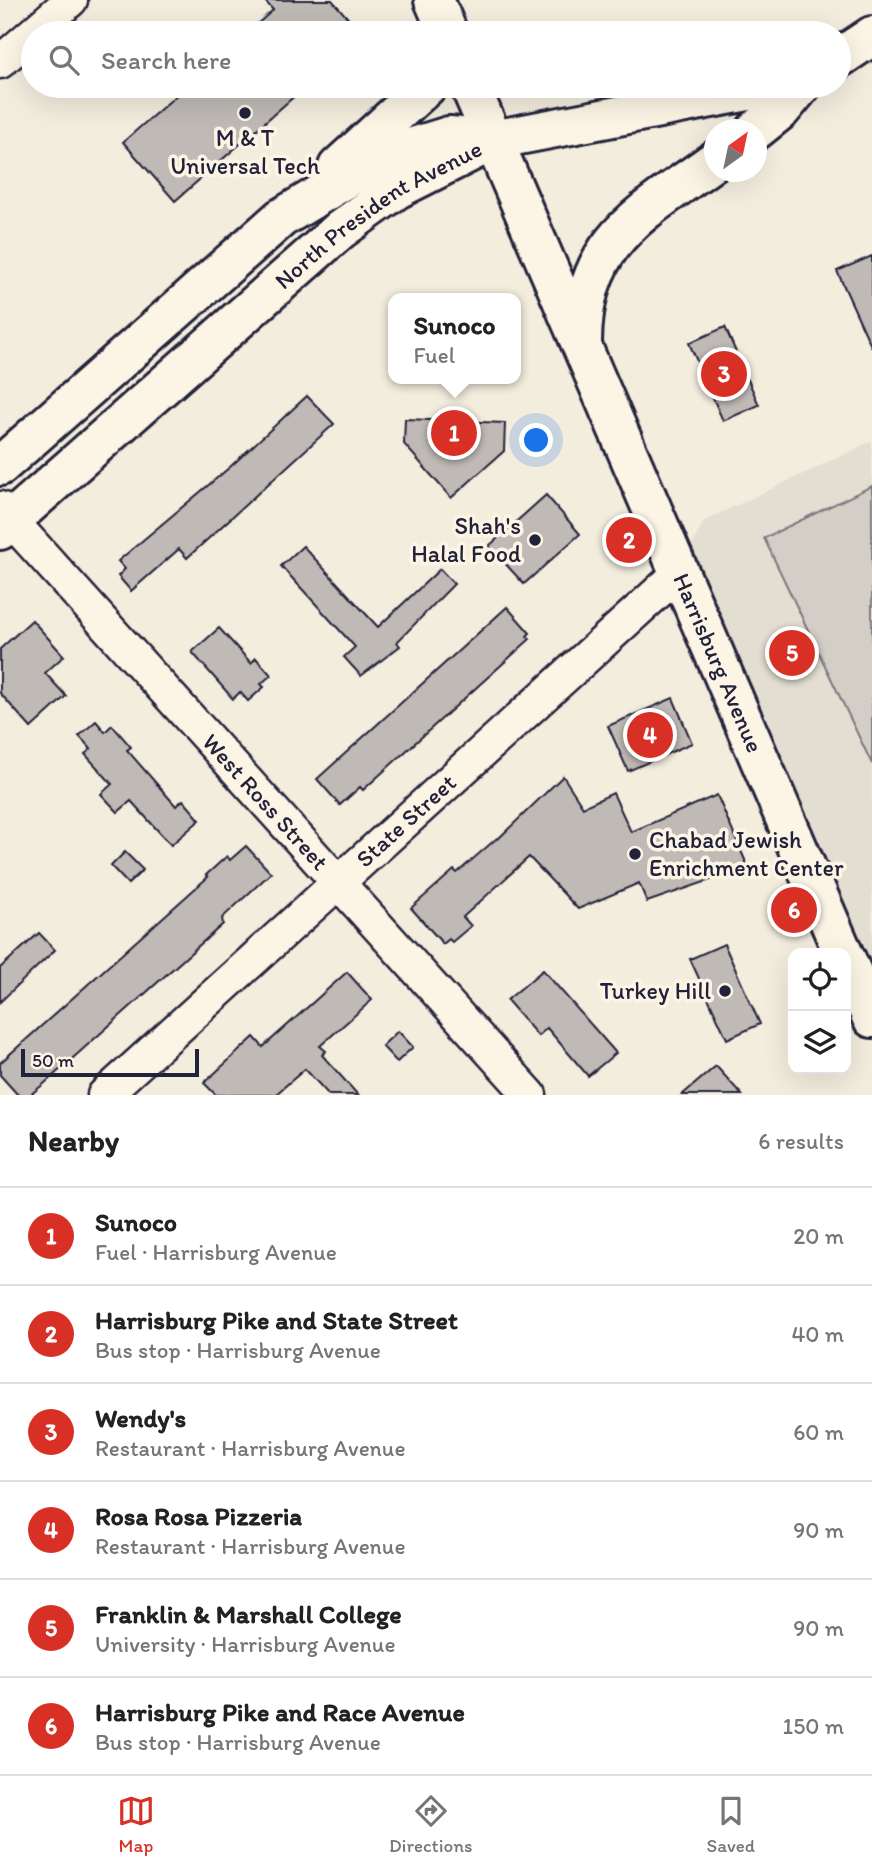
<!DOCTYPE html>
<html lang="en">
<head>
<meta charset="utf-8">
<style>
  body { margin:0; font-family:Itim,sans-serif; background:#f6f6f6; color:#222 }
  .controls { position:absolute; right:21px; bottom:21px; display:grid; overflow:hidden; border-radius:14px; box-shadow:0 7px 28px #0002 }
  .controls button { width:63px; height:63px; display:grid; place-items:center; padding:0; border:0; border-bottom:2px solid #e0e0e0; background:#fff; color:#222; font:35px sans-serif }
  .compass { position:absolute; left:704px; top:119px; width:63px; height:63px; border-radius:50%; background:#fff; box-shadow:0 7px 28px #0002; rotate:33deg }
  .scale { position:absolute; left:21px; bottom:18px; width:178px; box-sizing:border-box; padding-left:7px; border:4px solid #22223b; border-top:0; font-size:19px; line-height:24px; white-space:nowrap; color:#22223b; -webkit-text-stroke:5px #fcf5e5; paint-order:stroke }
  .you { position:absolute; left:537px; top:441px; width:24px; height:24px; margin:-18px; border:5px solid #fff; border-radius:50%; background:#1a73e8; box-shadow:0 0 0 10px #1a73e833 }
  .badge { display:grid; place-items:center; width:46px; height:46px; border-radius:50%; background:#d93025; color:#fff; font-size:23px; font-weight:700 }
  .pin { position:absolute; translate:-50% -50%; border:4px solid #fff; box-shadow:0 2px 7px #0006 }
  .popup { position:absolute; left:388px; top:293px; width:133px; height:91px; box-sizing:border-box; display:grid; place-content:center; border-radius:14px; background:#fff; filter:drop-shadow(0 2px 5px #0005); font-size:23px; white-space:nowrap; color:#767676 }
  .popup b { font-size:26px; color:#222 }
  .popup::after { content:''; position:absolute; left:50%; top:100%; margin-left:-14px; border:14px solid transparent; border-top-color:#fff }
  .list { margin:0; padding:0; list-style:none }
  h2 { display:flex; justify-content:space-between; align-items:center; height:91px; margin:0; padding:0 28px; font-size:30px }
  h2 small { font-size:23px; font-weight:400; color:#767676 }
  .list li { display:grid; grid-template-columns:46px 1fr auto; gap:21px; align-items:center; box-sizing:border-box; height:98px; padding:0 28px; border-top:2px solid #e0e0e0 }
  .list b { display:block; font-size:26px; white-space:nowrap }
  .list p { margin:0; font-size:23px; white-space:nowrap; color:#767676 }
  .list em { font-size:23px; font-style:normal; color:#767676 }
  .icon { flex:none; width:38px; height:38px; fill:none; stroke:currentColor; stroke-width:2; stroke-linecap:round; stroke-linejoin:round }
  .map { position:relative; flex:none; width:872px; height:1095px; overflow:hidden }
  .search { position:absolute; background:#fff; box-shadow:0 7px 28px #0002; left:21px; right:21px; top:21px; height:77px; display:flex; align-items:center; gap:18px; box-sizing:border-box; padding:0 24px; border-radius:38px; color:#767676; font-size:26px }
  .sheet { height:679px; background:#fff }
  nav { display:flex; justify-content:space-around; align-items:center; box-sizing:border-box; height:98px; border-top:2px solid #e0e0e0; background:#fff; font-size:19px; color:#767676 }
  nav a { display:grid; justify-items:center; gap:4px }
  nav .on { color:#d93025 }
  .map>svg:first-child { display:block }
  .built { fill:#e3ded2 }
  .green { fill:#d4cfc6; stroke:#7b7880; stroke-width:2 }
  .building { fill:#bfbab6; stroke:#22223b; stroke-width:2 }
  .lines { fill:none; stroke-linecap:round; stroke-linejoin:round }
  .minor-casing { stroke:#22223b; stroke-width:37 }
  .major-casing { stroke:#22223b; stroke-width:44 }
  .minor { stroke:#fcf5e5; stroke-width:32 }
  .major { stroke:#fcf5e5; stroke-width:38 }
  .poi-dot { fill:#22223b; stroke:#fcf5e5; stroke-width:2.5 }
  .labels { text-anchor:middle; stroke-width:7; stroke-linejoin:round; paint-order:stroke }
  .poi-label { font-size:24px; fill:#22223b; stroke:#fcf5e5; text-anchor:end }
  .street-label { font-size:24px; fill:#22223b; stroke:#fcf5e5 }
</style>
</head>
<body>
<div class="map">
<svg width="872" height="1095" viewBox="0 0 872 1095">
  <rect width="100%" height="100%" fill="#f3edde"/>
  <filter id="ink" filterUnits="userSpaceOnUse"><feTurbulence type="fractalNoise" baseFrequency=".0143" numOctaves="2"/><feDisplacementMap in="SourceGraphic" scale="14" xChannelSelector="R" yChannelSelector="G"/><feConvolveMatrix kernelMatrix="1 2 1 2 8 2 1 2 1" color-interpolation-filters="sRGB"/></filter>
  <g filter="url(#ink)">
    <polygon class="built" points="872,441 872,1018 678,574 704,521"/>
    <polygon class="green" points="872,486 872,764 764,538"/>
    <g class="building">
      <polygon points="264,0 332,0 361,33 247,33 273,10"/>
      <polygon points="187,86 306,86 175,201 123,142"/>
      <polygon points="872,256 872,348 837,271"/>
      <polygon points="725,327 759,405 723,421 689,343"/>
      <polygon points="307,396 334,424 187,558 179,549 131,591 118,576 125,569 118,561 230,467"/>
      <polygon points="405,419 505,423 504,451 451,498 404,444"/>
      <polygon points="546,495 580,534 524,584 489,546"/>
      <polygon points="303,546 378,627 440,569 454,584 397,642 400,646 361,676 344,657 355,647 281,566"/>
      <polygon points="507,607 530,633 527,636 530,639 363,790 360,787 340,805 317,779"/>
      <polygon points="32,620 64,656 45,673 66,696 31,728 0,693 0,649"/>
      <polygon points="219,628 251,663 256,658 271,675 261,684 264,687 248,701 240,692 233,699 192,652"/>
      <polygon points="673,698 692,743 628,771 608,726"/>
      <polygon points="96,721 105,732 112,725 131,747 127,750 176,806 183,800 200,820 171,845 131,801 118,812 101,794 112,784 85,754 91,749 79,736"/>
      <polygon points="563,776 583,807 613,793 631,832 717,795 748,867 647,902 639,883 578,909 529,857 463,917 471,926 452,942 449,939 443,944 411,908 454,870 457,873 497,838 498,839"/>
      <polygon points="246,846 271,873 222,918 223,924 45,1083 30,1095 18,1095 0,1075 0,1063 208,877 206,875 227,856 230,860"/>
      <polygon points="125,852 143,870 128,884 111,866"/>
      <polygon points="39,933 55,950 0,1002 0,968"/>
      <polygon points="724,944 760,1024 727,1039 690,959"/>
      <polygon points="543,970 616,1053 588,1076 547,1028 538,1036 507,1000"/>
      <polygon points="347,972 372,1000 320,1046 326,1051 322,1055 358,1095 329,1095 305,1069 275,1095 216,1095 204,1083 254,1037 263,1047"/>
      <polygon points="398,1031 413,1047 397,1062 382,1046"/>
      <polygon points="716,1066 742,1095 682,1095"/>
    </g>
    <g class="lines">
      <defs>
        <g id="minor">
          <polyline points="0,62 71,0"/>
          <path id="s1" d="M0,508L530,1095"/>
          <path id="s2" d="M104,1095L678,574"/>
        </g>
        <g id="major">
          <polyline points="434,0 448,33"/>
          <polyline points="839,58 872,36"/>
          <path id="s3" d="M470,86L843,953"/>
          <polyline points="756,130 781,110 801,86"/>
          <polyline points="338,167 427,86"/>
          <path d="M582,342C583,240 640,215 714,161"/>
          <polyline points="0,466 281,218 349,177 404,150 449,136 493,140 774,86"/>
          <path id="s4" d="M0,530L340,230L397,189L490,142"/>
          <polyline points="846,959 872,1018"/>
        </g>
      </defs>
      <use href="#minor" class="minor-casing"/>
      <use href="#major" class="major-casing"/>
      <use href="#minor" class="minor"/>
      <use href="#major" class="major"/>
    </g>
  </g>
  <g class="poi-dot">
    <circle cx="245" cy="113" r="7"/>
    <circle cx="535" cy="540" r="7"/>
    <circle cx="635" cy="854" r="7"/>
    <circle cx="725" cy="991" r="7"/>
  </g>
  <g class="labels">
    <g class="poi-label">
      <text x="245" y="146" text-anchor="middle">M &amp; T<tspan x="245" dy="28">Universal Tech</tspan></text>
      <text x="521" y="534">Shah's<tspan x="521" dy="28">Halal Food</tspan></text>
      <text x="649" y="848" text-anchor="start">Chabad Jewish<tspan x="649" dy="28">Enrichment Center</tspan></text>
      <text x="711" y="999">Turkey Hill</text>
    </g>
    <g class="street-label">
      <text dy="8" stroke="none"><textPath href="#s4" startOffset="494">North President Avenue</textPath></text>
      <text dy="8" stroke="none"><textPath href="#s3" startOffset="628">Harrisburg Avenue</textPath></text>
      <text dy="8" stroke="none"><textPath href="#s1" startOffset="396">West Ross Street</textPath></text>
      <text dy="8" stroke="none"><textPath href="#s2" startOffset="408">State Street</textPath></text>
    </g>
  </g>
</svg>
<div class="controls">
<button><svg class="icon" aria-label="locate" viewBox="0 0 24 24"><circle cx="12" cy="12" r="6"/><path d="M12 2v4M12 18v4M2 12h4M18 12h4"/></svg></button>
<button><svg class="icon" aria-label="layers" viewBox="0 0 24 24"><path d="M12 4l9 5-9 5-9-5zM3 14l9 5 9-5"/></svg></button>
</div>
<svg class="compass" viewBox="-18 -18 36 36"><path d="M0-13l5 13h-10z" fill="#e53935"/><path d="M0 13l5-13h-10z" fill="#767676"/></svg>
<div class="scale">50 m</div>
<div class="you"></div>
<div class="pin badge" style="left:454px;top:433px">1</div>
<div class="popup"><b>Sunoco</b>Fuel</div>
<div class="pin badge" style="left:629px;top:540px">2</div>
<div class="pin badge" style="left:724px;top:374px">3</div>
<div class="pin badge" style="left:650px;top:735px">4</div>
<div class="pin badge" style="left:792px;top:653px">5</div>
<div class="pin badge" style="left:794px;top:910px">6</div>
<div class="search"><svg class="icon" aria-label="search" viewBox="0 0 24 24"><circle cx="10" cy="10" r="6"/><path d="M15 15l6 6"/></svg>Search here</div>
</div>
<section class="sheet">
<h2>Nearby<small>6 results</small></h2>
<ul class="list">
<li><span class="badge">1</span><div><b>Sunoco</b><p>Fuel · Harrisburg Avenue</p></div><em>20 m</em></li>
<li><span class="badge">2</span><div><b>Harrisburg Pike and State Street</b><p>Bus stop · Harrisburg Avenue</p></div><em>40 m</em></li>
<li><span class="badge">3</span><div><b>Wendy's</b><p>Restaurant · Harrisburg Avenue</p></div><em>60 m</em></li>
<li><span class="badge">4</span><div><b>Rosa Rosa Pizzeria</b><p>Restaurant · Harrisburg Avenue</p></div><em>90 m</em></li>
<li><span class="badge">5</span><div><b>Franklin &amp; Marshall College</b><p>University · Harrisburg Avenue</p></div><em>90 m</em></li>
<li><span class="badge">6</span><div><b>Harrisburg Pike and Race Avenue</b><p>Bus stop · Harrisburg Avenue</p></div><em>150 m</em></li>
</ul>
</section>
<nav>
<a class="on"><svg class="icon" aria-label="map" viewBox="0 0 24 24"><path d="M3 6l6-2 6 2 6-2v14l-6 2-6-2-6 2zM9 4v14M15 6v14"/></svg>Map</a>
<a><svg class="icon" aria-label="directions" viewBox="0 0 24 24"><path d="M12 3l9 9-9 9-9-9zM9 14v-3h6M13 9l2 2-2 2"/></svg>Directions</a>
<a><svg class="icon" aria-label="saved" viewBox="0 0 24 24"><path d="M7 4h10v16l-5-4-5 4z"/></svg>Saved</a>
</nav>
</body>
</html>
